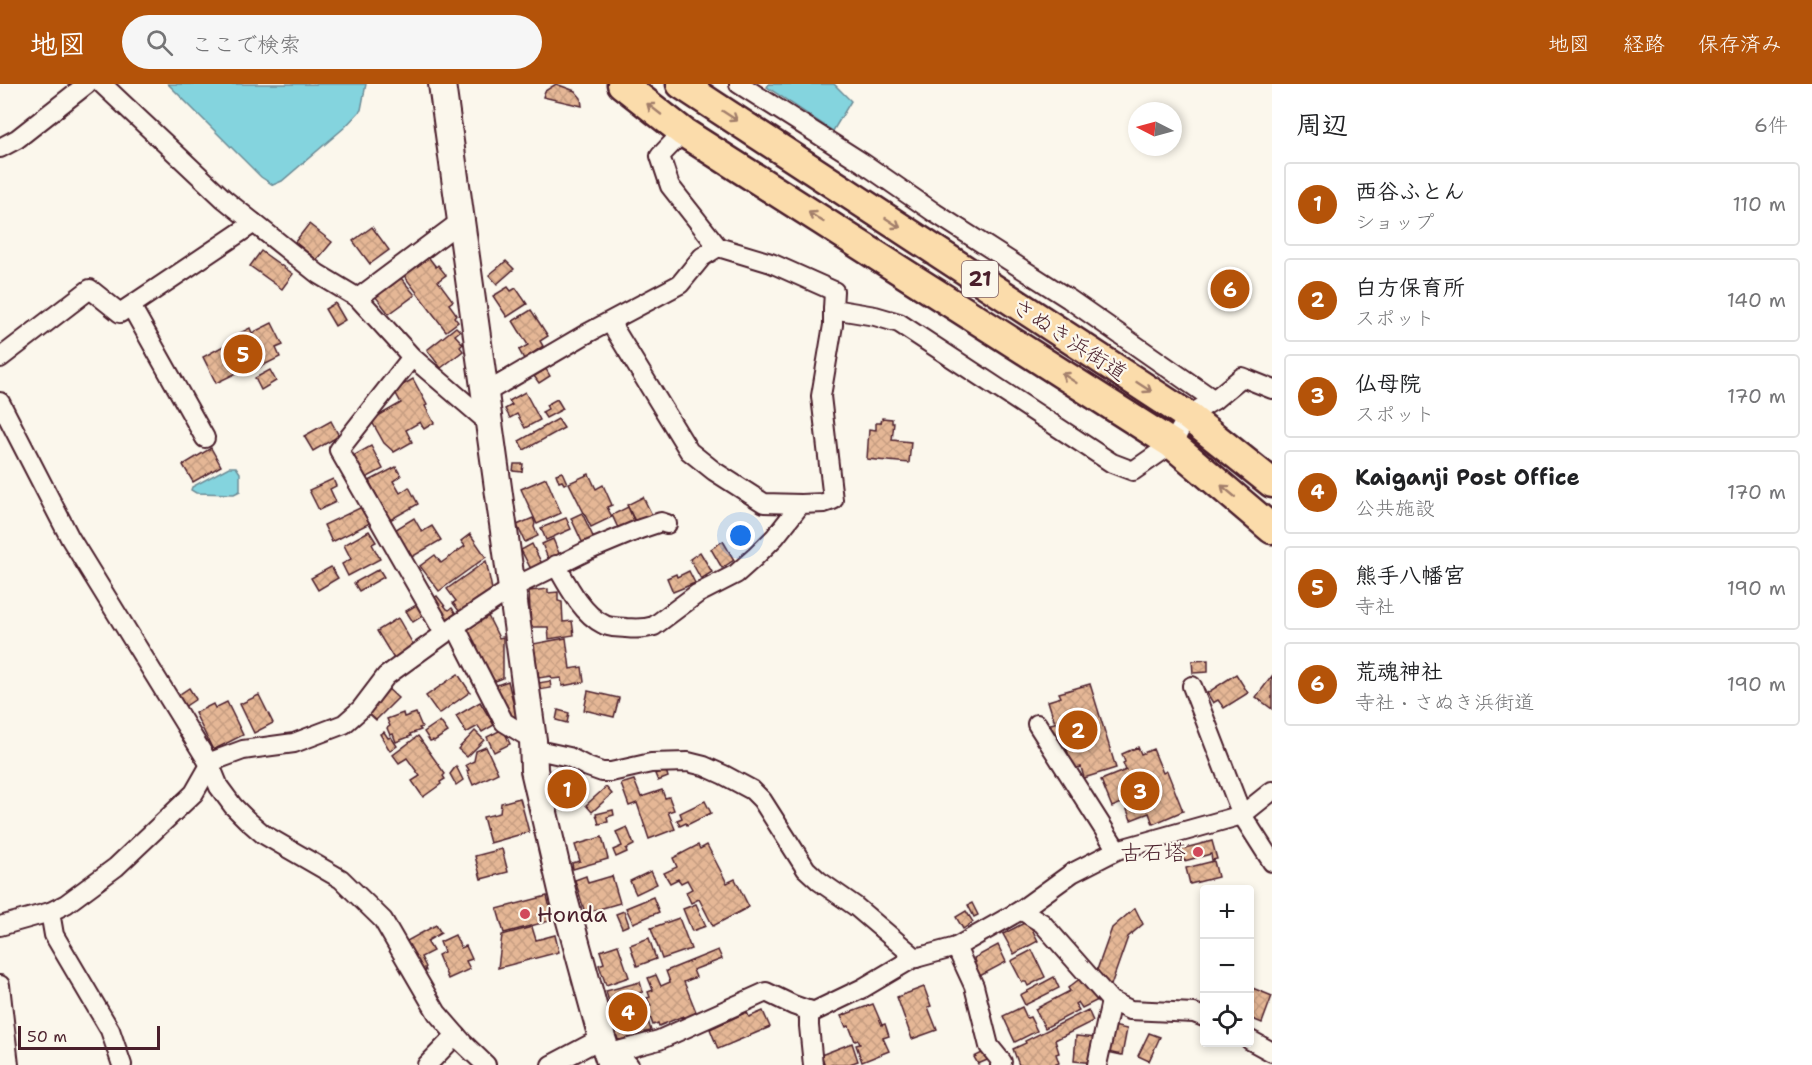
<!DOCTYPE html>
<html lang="ja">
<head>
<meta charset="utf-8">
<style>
  body { margin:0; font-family:"Shantell Sans","Klee One",sans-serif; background:#f6f6f6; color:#202124 }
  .controls { position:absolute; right:18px; bottom:18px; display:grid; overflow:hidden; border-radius:6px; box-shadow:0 3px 9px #0003 }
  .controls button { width:54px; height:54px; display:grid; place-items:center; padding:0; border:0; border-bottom:2px solid #e0e0e0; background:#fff; color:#202124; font:30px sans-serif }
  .compass { position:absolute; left:1128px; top:18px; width:54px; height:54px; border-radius:50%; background:#fff; box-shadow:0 3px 9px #0003; rotate:276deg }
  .scale { position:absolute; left:18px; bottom:15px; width:142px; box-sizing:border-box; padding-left:6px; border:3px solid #4a1f2b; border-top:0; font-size:16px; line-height:21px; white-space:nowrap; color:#4a1f2b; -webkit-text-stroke:4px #fbf7ec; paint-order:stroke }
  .you { position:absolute; left:741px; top:452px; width:21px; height:21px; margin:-15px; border:4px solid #fff; border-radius:50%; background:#1a73e8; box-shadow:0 0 0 9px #1a73e833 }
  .badge { display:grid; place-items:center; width:39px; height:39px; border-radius:50%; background:#b45309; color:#fff; font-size:20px; font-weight:700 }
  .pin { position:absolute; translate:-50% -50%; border:3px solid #fff; box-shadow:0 2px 6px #0006 }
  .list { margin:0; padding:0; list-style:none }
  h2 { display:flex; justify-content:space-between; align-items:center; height:78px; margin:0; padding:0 24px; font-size:26px }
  h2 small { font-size:20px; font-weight:400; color:#757577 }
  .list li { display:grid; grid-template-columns:39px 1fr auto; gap:18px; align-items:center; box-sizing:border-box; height:84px; margin:0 12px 12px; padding:0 12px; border:2px solid #e0e0e0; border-radius:6px }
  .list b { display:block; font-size:22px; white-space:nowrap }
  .list p { margin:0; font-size:20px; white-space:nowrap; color:#757577 }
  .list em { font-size:20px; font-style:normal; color:#757577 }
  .icon { flex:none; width:33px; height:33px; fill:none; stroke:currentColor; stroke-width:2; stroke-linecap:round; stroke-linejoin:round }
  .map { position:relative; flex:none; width:1272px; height:981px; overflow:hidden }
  header { display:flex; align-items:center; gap:36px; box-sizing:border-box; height:84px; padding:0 30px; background:#b45309; color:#fff }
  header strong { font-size:28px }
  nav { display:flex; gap:33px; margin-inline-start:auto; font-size:21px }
  .search { width:420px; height:54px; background:#f6f6f6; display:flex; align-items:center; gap:15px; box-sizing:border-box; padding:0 21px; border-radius:33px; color:#757577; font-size:22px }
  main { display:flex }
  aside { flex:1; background:#fff }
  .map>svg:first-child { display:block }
  .water { fill:#84d4de; stroke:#6d8c96; stroke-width:1.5 }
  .building { fill:url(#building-cross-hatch); stroke:#4a1f2b; stroke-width:1.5 }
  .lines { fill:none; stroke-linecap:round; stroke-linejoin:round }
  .street-casing { stroke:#4a1f2b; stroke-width:22 }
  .secondary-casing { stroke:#4a1f2b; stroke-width:30 }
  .primary-casing { stroke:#4a1f2b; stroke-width:33 }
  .street { stroke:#fbf7ec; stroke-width:18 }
  .secondary { stroke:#fbf7ec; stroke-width:26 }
  .primary { stroke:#fbdcab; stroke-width:28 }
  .oneway { stroke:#a27e6b }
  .poi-dot { fill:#d1495b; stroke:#fbf7ec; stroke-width:2 }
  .labels { text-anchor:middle; stroke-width:4.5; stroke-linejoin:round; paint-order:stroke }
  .shield { fill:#fbf7ec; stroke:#7f6065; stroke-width:1.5 }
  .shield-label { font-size:21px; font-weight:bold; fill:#4a1f2b }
  .street-label { font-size:22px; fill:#4a1f2b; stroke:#fbf7ec }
  .poi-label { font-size:22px; fill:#4a1f2b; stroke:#fbf7ec; text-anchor:end }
</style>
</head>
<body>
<header>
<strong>地図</strong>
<div class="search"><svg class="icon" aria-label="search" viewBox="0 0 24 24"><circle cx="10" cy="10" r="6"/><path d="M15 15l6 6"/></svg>ここで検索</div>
<nav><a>地図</a><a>経路</a><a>保存済み</a></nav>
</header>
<main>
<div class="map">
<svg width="1272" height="981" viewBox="0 0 1272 981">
  <defs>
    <pattern id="building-cross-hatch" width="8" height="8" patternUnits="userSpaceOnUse" patternTransform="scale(1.5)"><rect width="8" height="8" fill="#e5b796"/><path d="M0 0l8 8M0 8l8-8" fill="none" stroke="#c69d81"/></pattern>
  </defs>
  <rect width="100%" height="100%" fill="#fbf7ec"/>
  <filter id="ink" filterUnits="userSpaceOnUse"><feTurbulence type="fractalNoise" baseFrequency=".0167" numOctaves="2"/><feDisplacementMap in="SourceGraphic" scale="12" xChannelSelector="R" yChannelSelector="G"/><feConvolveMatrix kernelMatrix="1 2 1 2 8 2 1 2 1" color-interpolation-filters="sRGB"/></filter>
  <g filter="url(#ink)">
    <g class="water">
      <polygon points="168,0 366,0 361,26 345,43 282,97 273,101 261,93"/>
      <polygon points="769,0 834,0 851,17 833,47 767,3"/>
      <polygon points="229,383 236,383 240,389 240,407 234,410 196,409 191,406 192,403"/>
    </g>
    <g class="building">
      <polygon points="556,0 575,7 581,14 582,22 543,13 545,7"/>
      <polygon points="309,140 332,158 317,176 295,158"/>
      <polygon points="372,143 389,166 370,180 353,157"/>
      <polygon points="261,167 293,190 282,205 250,182"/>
      <polygon points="426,170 436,183 438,181 446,191 438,197 453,217 449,220 457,231 454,233 458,238 446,247 402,189"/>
      <polygon points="506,177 514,185 497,200 489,191"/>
      <polygon points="401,194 415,211 389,230 372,208 387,197 391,202"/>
      <polygon points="1233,194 1240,198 1238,202 1243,204 1235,216 1218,206 1223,196 1230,200"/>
      <polygon points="508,203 511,207 516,204 527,220 507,233 493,212"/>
      <polygon points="335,219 345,236 335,242 325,225"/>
      <polygon points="531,226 548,252 540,257 543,262 524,275 519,266 528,261 513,237"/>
      <polygon points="272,239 283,261 276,264 280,273 258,284 254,276 239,283 241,287 216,299 203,273 227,260 231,268 246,260 240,249 250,244 252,249"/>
      <polygon points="456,243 460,247 455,251 463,260 460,263 463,267 441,284 427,266"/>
      <polygon points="546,285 550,292 539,299 534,292"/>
      <polygon points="270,286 276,297 261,306 255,294"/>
      <polygon points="413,295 427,321 425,322 434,339 424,345 420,338 406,346 412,358 394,368 384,359 371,336 401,319 394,306"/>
      <polygon points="525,308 540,336 525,344 517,330 510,334 505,325 512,321 509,317"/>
      <polygon points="557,315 563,325 546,334 542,328 548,325 546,321"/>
      <polygon points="882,334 892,335 892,339 894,339 892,356 911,358 909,379 867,375 869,345 876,346 876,339 881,339"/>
      <polygon points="558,335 564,344 524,366 519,357"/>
      <polygon points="331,337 339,352 313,367 304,352"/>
      <polygon points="371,362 383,385 366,394 353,372"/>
      <polygon points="211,364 221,382 193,398 183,381"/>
      <polygon points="514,380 523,380 522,388 513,387"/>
      <polygon points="396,383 401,392 393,397 400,409 409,403 418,420 390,436 369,397"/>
      <polygon points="562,388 567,399 564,400 562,397 559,398 556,390"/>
      <polygon points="589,390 596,405 603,401 612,421 607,423 612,433 591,443 569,399"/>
      <polygon points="546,394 561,429 537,440 521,405"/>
      <polygon points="333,395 336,402 330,405 336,418 319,426 309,406"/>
      <polygon points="643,413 653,433 637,441 627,421"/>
      <polygon points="362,423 370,439 332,458 324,441"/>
      <polygon points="628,423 634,437 618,444 612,431"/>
      <polygon points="582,429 595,457 584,462 571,434"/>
      <polygon points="414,434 422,448 432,442 441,456 410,474 393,447"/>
      <polygon points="533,434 535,439 534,443 538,452 525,458 517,441"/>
      <polygon points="566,434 571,445 546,456 541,444"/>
      <polygon points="369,447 376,458 372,460 380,475 348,492 342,480 351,475 344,461"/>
      <polygon points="470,450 486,473 439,507 420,482 435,471 441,479 465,462 461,457"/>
      <polygon points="553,455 561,474 550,479 542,460"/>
      <polygon points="723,457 734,476 722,484 711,465"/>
      <polygon points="532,460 543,482 532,487 521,466"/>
      <polygon points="700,468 712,488 701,495 690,475"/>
      <polygon points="486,477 493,510 462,531 453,519 456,517 447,505"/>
      <polygon points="331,483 338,494 318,506 311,494"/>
      <polygon points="379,485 384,493 359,507 354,499"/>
      <polygon points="689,487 695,499 673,508 667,494 676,490 677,493"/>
      <polygon points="548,505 548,509 558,508 558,517 562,518 563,538 572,537 574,551 549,555 548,543 531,543 529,507"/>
      <polygon points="437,512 447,525 449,526 452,524 459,534 450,540 431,516"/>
      <polygon points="418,520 424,531 413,538 406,527"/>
      <polygon points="486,528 499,554 503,553 503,594 493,598 466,543"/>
      <polygon points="398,534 414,562 394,575 377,547"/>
      <polygon points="566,554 570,585 582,583 584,598 562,602 561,594 552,595 551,592 539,594 533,560"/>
      <polygon points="1208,576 1208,588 1193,589 1192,577"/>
      <polygon points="458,590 470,608 439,630 426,612"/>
      <polygon points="1236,590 1248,609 1224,624 1218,616 1213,619 1207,609"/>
      <polygon points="1272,592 1272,625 1256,613"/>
      <polygon points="508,597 517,634 509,631 494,602"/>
      <polygon points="550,597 551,604 539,606 538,599"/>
      <polygon points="1090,600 1116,684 1084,694 1081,683 1073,685 1063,653 1054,655 1050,640 1055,639 1048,617 1061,613 1059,609"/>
      <polygon points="385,602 398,614 376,636 364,625"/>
      <polygon points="189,604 196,615 184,623 177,612"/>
      <polygon points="588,607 619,614 614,633 584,626"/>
      <polygon points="259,611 273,639 254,649 240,620"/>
      <polygon points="227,618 243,651 213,666 195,629 213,620 215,624"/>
      <polygon points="480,618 494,641 482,648 478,642 466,649 456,632"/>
      <polygon points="558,626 569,629 567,639 556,636"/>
      <polygon points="403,629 404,633 416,629 422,643 419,644 421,646 410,650 411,652 396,658 393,650 390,651 387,644 390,642 387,635"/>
      <polygon points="440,637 448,648 434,657 433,656 430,657 424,648"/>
      <polygon points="503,645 510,660 494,668 487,653"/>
      <polygon points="475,647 484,656 467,673 458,665"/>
      <polygon points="384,648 388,654 391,653 397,662 390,667 380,650"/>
      <polygon points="418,652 445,690 443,692 445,695 440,698 441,700 423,713 412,697 420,692 407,674 399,679 393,671"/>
      <polygon points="486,663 498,689 473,701 467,687 469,686 466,681 474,677 476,667"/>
      <polygon points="1138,663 1141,670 1153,665 1163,689 1167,687 1183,727 1153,740 1149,729 1131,736 1124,718 1112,723 1101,696 1126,686 1123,679 1125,678 1122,670"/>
      <polygon points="456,682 463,696 456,701 450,690"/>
      <polygon points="576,682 585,700 568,709 573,718 566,721 553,695"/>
      <polygon points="666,686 668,693 658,697 655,690"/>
      <polygon points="634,696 641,713 662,706 665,714 669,713 674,726 668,728 675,745 649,755 637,719 629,722 621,700"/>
      <polygon points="606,703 612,710 592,728 586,721"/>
      <polygon points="520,714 529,748 490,759 483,733 500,729 501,719"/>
      <polygon points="705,717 711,729 687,741 686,739 680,742 677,736 682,734 680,729"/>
      <polygon points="613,726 614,731 607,733 608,738 599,740 596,730"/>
      <polygon points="627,743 634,761 626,765 627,768 616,773 613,766 622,762 616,748"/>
      <polygon points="602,753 608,775 573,785 572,779 580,777 575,761"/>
      <polygon points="1212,757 1217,775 1212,776 1211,770 1184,777 1181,765"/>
      <polygon points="698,761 700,765 707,761 727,799 735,795 749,823 713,842 699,815 691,819 686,808 692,805 687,796 681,799 678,795 670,799 664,789 677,783 673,774"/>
      <polygon points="502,765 508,788 481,795 475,772"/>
      <polygon points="1214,777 1218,793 1190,800 1186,784"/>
      <polygon points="651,787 657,800 636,810 630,797"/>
      <polygon points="586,792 588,799 612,792 620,819 585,829 575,796"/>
      <polygon points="547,812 553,836 504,849 497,825"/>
      <polygon points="653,813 659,828 633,839 626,824"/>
      <polygon points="972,819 978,831 974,833 968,821"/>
      <polygon points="696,820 706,842 692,847 683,825"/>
      <polygon points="1135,824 1143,840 1128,853 1110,904 1097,886 1112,844"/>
      <polygon points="624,827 629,841 622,844 616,830"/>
      <polygon points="966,827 973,838 963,845 956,833"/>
      <polygon points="679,834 691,865 662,875 651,844"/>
      <polygon points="1028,837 1038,857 1014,870 1003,850"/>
      <polygon points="436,841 441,849 427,857 433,867 421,873 426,883 425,884 426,887 422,890 405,858"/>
      <polygon points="532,843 536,856 555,851 559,868 498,884 502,851"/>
      <polygon points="455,851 461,864 466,862 472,875 466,877 470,885 448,895 438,871 444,868 440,858"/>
      <polygon points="649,854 656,875 637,882 630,861"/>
      <polygon points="618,861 629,893 606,901 599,881 604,879 600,867"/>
      <polygon points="998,861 1006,878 978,893 971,881 976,878 974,874"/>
      <polygon points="718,866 722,875 693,886 696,893 684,898 697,930 684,935 683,932 659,942 658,939 653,941 647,924 651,922 647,914 650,913 648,908 653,906 648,894 656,891 661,902 670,898 666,887"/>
      <polygon points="1032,866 1045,893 1028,902 1026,898 1022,898 1011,877"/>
      <polygon points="1054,893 1059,904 1025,921 1020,911"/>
      <polygon points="1082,893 1100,915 1082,924 1078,918 1075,920 1079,926 1045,944 1035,925 1070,907 1068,904"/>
      <polygon points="640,898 643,908 634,910 635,915 641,913 651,947 645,948 646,952 626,957 625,955 618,956 607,919 609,918 606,907"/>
      <polygon points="924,903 931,922 928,923 937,946 912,955 897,913"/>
      <polygon points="1250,903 1272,912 1262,939 1250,934"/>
      <polygon points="873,920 882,941 885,940 889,952 883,954 889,967 862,978 856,961 860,960 858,956 855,957 849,942 846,943 841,932"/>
      <polygon points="1022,923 1027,934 1030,933 1037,947 1015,958 1003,932"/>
      <polygon points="1088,926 1093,937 1055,956 1059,969 1056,970 1059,979 1054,981 1019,981 1013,965 1026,959 1025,957"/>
      <polygon points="763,927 770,943 718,965 710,945 747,928 749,933"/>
      <polygon points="1113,942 1127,945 1122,971 1107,968"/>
      <polygon points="1149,949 1160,953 1149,977 1138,972"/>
      <polygon points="1076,952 1097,954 1094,979 1074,977"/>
      <polygon points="852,959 858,977 847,981 825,981 821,971"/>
      <polygon points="988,966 992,974 978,980 974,973"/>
    </g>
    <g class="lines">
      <defs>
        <g id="street">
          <polyline points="102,0 224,115 318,190 358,214 412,273 490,340"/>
          <polyline points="739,0 863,79 935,129 1069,215 1214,316"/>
          <polyline points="683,48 660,72 670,102 718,163 771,179 834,207 833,225 875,232 899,239 1112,379 1133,387 1172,360 1188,332 1214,316 1242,293 1272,305"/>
          <polyline points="0,64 17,55 87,0"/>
          <polyline points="358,214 461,137"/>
          <polyline points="131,222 205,354"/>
          <polyline points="610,238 689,367 714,387 764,419 801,420"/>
          <polyline points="412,273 339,366 444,549"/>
          <polyline points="0,274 90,205 120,229 254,139"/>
          <polyline points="485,309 586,250 680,200 702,173 718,163"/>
          <polyline points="0,318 70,454 210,681 219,703 233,722 247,736 263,750 341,795 383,836 437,929 463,959 486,981"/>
          <path d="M556,481C567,500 582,530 603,540C609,544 618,543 626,544C636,545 645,545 654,542L697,510L736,490L755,473L775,453L801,420L824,419L833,416L821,312L833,241V225"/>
          <polyline points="455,542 504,638 533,656"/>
          <polyline points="1192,602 1242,731 1272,778"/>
          <polyline points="1037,640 1117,766"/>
          <polyline points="533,665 569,673 588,683 602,688 611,688 651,679 688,678 704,682 724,691 752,706 762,716 806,785 819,797 855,822 916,874"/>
          <polyline points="1021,826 1042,839 1111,917 1130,926 1194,929 1204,933"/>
          <polyline points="0,842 50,828"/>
          <polyline points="956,863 974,902 989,962 1002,978 1000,981"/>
          <polyline points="0,901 9,981"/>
          <polyline points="809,926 809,942 813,981"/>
          <polyline points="1250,956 1272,968"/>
          <polyline points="607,970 659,956 766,908 793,921 813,928 863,904 912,875 956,863 1021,826 1072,789 1117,766 1242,731 1272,707"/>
          <polyline points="607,970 624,976 629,981"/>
          <polyline points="122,981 110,946 54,851 50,828 66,820 116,783 194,709 210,681 216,676 243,666 294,659 344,640 361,625 386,592 455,542 512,504 587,467 640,445 661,438 667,440"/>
          <polyline points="427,981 456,951"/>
          <polyline points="551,981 602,954"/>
          <polyline points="1097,981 1111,917"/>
        </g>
        <polyline id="secondary" points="442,0 533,656 534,686 564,815 602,954 611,981"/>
        <g id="primary">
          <polyline points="622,0 683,48 1172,360 1272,445"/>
          <polyline points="681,0 1188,332 1272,399"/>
        </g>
      </defs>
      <use href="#street" class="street-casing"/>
      <use href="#secondary" class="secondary-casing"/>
      <use href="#primary" class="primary-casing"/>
      <use href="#street" class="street"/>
      <use href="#secondary" class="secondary"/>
      <use href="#primary" class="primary"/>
    </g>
    <defs><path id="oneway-shaft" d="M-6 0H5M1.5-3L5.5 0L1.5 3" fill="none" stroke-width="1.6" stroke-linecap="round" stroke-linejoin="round" transform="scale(1.5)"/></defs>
    <g class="oneway">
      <use href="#oneway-shaft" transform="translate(654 25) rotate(-142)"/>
      <use href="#oneway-shaft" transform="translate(730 32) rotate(33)"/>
      <use href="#oneway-shaft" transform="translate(816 133) rotate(-147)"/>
      <use href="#oneway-shaft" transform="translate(893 139) rotate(33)"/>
      <use href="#oneway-shaft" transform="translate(1069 294) rotate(-147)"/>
      <use href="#oneway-shaft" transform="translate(1144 303) rotate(33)"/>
      <use href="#oneway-shaft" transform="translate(1228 407) rotate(-140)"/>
    </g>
  </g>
  <g class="poi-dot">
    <circle cx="1198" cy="768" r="6"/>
    <circle cx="525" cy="830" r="6"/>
  </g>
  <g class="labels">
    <rect class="shield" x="962" y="177" width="36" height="36" rx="4.5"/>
    <g class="shield-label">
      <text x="980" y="202">21</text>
    </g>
    <g class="street-label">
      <text transform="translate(1070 255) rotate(33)" y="8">さぬき浜街道</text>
    </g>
    <g class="poi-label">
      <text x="1186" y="776">古石塔</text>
      <text x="537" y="838" text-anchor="start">Honda</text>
    </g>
  </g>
</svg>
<div class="controls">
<button>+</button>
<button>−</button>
<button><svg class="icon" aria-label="locate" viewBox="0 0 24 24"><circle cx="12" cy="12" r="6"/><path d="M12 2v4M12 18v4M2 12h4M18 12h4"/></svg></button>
</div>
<svg class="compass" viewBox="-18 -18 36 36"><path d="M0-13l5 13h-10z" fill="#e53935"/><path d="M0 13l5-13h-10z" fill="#757577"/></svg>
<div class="scale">50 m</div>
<div class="you"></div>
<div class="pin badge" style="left:567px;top:705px">1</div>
<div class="pin badge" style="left:1078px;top:646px">2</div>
<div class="pin badge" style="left:1140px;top:707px">3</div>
<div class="pin badge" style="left:628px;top:928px">4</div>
<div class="pin badge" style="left:243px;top:270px">5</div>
<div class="pin badge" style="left:1230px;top:205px">6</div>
</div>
<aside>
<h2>周辺<small>6件</small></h2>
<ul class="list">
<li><span class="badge">1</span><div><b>西谷ふとん</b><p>ショップ</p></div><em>110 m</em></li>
<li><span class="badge">2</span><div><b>白方保育所</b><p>スポット</p></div><em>140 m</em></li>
<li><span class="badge">3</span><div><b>仏母院</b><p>スポット</p></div><em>170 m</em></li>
<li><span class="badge">4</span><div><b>Kaiganji Post Office</b><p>公共施設</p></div><em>170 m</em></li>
<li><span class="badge">5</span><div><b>熊手八幡宮</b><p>寺社</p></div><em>190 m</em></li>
<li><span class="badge">6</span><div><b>荒魂神社</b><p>寺社 · さぬき浜街道</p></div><em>190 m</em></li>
</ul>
</aside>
</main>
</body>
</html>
